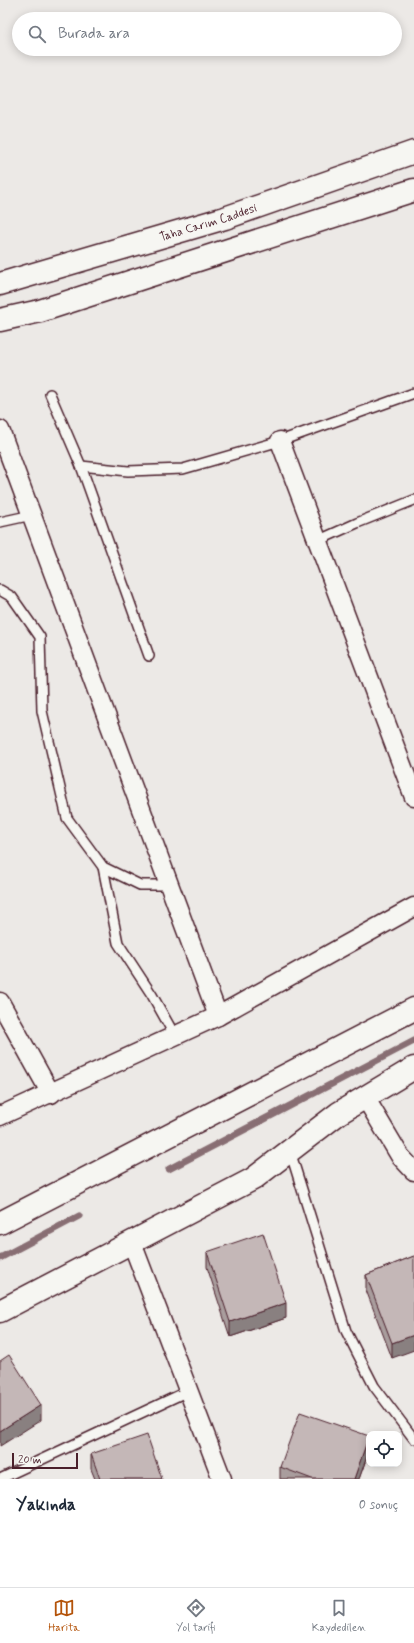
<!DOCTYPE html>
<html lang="tr">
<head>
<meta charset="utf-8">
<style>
  body { margin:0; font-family:Mynerve,sans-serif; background:#f2f2f3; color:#1f2937 }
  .controls { position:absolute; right:12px; bottom:12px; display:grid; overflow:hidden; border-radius:8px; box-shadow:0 2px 10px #0003 }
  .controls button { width:36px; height:36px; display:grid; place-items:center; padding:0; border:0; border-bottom:1px solid #e0e1e3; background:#fff; color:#1f2937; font:20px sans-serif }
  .scale { position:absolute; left:12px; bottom:10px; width:66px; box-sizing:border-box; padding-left:4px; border:2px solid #4a1f2b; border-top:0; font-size:11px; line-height:14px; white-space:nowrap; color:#4a1f2b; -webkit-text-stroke:3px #f6f6f2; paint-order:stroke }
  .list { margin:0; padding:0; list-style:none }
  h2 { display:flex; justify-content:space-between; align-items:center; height:52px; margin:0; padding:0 16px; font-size:17px }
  h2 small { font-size:13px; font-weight:400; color:#747a83 }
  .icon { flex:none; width:22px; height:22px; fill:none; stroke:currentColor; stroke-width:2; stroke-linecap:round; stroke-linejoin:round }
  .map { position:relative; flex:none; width:414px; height:1479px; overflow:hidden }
  .search { position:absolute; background:#fff; box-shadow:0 2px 10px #0003; left:12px; right:12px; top:12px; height:44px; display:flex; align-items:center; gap:10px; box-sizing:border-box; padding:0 14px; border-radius:22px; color:#747a83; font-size:15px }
  .sheet { height:108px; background:#fff }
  nav { display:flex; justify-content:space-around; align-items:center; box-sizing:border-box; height:56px; border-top:1px solid #e0e1e3; background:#fff; font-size:11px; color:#747a83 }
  nav a { display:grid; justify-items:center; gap:2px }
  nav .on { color:#b45309 }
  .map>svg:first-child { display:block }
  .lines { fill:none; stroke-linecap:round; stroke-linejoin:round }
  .stream { stroke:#886e73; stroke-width:7 }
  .service-casing { stroke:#4a1f2b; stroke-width:12 }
  .minor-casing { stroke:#4a1f2b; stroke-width:21 }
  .secondary-casing { stroke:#4a1f2b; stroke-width:25 }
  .primary-casing { stroke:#4a1f2b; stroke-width:25 }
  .service { stroke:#f6f6f2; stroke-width:9 }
  .minor { stroke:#f6f6f2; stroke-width:18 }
  .secondary { stroke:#f6f6f2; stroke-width:22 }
  .primary { stroke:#f6f6f2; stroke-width:22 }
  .wall { fill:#a99d9d; stroke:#4a1f2b }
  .shaded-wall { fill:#898080; stroke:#4a1f2b }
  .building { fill:#c4b7b7; stroke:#4a1f2b }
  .labels { text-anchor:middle; stroke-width:4; stroke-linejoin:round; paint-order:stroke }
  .street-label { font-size:12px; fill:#4a1f2b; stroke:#f6f6f2 }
</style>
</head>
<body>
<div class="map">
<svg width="414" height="1479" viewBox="0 0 414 1479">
  <rect width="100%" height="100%" fill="#ece9e6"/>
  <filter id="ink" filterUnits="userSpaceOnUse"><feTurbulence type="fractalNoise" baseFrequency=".025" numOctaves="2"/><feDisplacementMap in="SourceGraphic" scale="8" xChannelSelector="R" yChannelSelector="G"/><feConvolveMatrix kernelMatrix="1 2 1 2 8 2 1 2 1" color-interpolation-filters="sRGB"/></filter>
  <g filter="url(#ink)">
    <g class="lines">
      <g class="stream">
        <polyline points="169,1169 414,1041"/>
        <polyline points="0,1258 79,1216"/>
      </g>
      <defs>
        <g id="service">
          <polyline points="50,394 81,466 149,656"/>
          <polyline points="81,466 128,471 183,469 280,441 414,393"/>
          <polyline points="0,522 32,515"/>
          <polyline points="317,541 357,523 414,500"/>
          <polyline points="0,590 12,597 40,637 42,711 67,818 103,867 140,885 169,885"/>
          <polyline points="103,867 118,943 152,995 175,1036"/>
          <polyline points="290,1151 346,1331 374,1386 414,1439"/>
          <polyline points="0,1479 188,1391"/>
        </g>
        <g id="minor">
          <polyline points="0,430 218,1016"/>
          <polyline points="280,441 414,797"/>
          <polyline points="0,1002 51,1094"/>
          <polyline points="365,1097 400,1156 414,1171"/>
          <polyline points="0,1116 218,1016 414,907"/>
          <polyline points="132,1243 222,1479"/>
        </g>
        <g id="secondary">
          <polyline points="0,1223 414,1009"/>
          <polyline points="0,1311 253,1179 339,1113 414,1068"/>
        </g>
        <g id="primary">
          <path id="s1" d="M0,284L225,218L414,152"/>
          <polyline points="0,320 40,311 414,190"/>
        </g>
      </defs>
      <use href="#service" class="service-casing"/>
      <use href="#minor" class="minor-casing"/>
      <use href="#secondary" class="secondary-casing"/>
      <use href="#primary" class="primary-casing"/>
      <use href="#service" class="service"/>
      <use href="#minor" class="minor"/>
      <use href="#secondary" class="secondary"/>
      <use href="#primary" class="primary"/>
    </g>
    <g class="wall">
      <polygon points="207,1252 286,1318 230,1337 207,1267"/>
      <polygon points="414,1256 392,1358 366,1290 366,1275"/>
      <polygon points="369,1451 359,1479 280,1479 280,1467"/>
      <polygon points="91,1454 162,1479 95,1479 91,1469"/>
    </g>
    <g class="shaded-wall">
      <polygon points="286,1303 286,1318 230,1337 230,1322"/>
      <polygon points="414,1335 414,1350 392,1358 392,1343"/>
      <polygon points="41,1405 41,1420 0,1446 0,1431"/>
      <polygon points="369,1436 369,1451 359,1479 354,1479"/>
    </g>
    <g class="building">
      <polygon points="263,1233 286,1303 230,1322 207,1252"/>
      <polygon points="414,1256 414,1335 392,1343 366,1275"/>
      <polygon points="9,1355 41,1405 0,1431 0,1361"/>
      <polygon points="300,1412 369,1436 354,1479 312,1479 280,1467"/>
      <polygon points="147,1435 162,1479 100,1479 91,1454"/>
    </g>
  </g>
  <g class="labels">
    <g class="street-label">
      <text dy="4" stroke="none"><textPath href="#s1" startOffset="217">Taha Carım Caddesi</textPath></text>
    </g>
  </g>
</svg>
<div class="controls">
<button><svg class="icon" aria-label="locate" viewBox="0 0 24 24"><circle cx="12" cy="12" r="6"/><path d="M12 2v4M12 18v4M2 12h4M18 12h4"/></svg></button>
</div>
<div class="scale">20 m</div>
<div class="search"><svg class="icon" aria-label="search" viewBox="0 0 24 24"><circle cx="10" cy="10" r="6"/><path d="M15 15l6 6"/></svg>Burada ara</div>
</div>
<section class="sheet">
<h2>Yakında<small>0 sonuç</small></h2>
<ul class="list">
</ul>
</section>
<nav>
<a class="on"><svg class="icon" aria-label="map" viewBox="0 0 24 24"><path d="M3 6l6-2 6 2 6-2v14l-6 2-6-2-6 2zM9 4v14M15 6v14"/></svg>Harita</a>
<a><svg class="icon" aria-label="directions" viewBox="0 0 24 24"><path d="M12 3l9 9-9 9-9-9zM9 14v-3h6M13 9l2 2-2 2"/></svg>Yol tarifi</a>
<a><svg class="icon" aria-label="saved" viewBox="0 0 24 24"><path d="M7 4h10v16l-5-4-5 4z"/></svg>Kaydedilen</a>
</nav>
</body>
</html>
